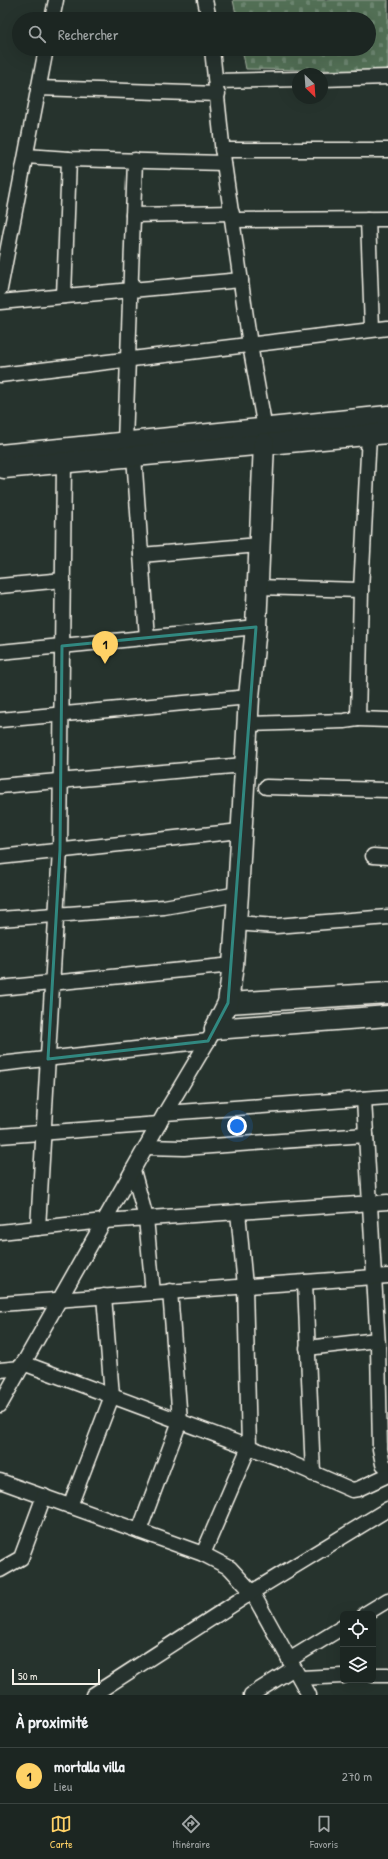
<!DOCTYPE html>
<html lang="fr">
<head>
<meta charset="utf-8">
<style>
  body { margin:0; font-family:"Patrick Hand",sans-serif; background:#252e2a; color:#f1f3f6 }
  .controls { position:absolute; right:12px; bottom:12px; display:grid; overflow:hidden; border-radius:6px; box-shadow:0 4px 16px #0002 }
  .controls button { width:36px; height:36px; display:grid; place-items:center; padding:0; border:0; border-bottom:1px solid #3a4340; background:#1c2622; color:#f1f3f6; font:20px sans-serif }
  .compass { position:absolute; left:292px; top:68px; width:36px; height:36px; border-radius:50%; background:#1c2622; box-shadow:0 4px 16px #0002; rotate:155deg }
  .scale { position:absolute; left:12px; bottom:10px; width:88px; box-sizing:border-box; padding-left:4px; border:2px solid #f4f1e8; border-top:0; font-size:11px; line-height:14px; white-space:nowrap; color:#f4f1e8; -webkit-text-stroke:3px #26332d; paint-order:stroke }
  .you { position:absolute; left:237px; top:1126px; width:14px; height:14px; margin:-10px; border:3px solid #fff; border-radius:50%; background:#1a73e8; box-shadow:0 0 0 6px #1a73e833 }
  .badge { display:grid; place-items:center; width:26px; height:26px; border-radius:50%; background:#ffd166; color:#111; font-size:13px; font-weight:700 }
  .pin { position:absolute; translate:-50% -33px; filter:drop-shadow(0 1px 2px #0008) }
  .pin::after { content:''; position:absolute; top:21px; width:14px; height:12px; background:inherit; clip-path:polygon(0 0,100% 0,50% 100%) }
  .list { margin:0; padding:0; list-style:none }
  h2 { display:flex; justify-content:space-between; align-items:center; height:52px; margin:0; padding:0 16px; font-size:17px }
  h2 small { font-size:13px; font-weight:400; color:#a0a5a5 }
  .list li { display:grid; grid-template-columns:26px 1fr auto; gap:12px; align-items:center; box-sizing:border-box; height:56px; padding:0 16px; border-top:1px solid #3a4340 }
  .list b { display:block; font-size:15px; white-space:nowrap }
  .list p { margin:0; font-size:13px; white-space:nowrap; color:#a0a5a5 }
  .list em { font-size:13px; font-style:normal; color:#a0a5a5 }
  .icon { flex:none; width:22px; height:22px; fill:none; stroke:currentColor; stroke-width:2; stroke-linecap:round; stroke-linejoin:round }
  .map { position:relative; flex:none; width:388px; height:1695px; overflow:hidden }
  .search { position:absolute; background:#1c2622; box-shadow:0 4px 16px #0002; left:12px; right:12px; top:12px; height:44px; display:flex; align-items:center; gap:10px; box-sizing:border-box; padding:0 14px; border-radius:22px; color:#a0a5a5; font-size:15px }
  .sheet { height:108px; background:#1c2622 }
  nav { display:flex; justify-content:space-around; align-items:center; box-sizing:border-box; height:56px; border-top:1px solid #3a4340; background:#1c2622; font-size:11px; color:#a0a5a5 }
  nav a { display:grid; justify-items:center; gap:2px }
  nav .on { color:#ffd166 }
  .map>svg:first-child { display:block }
  .cemetery { fill:url(#cemetery-stones); stroke:#a4b0a0 }
  .lines { fill:none; stroke-linecap:round; stroke-linejoin:round }
  .street-casing { stroke:#f4f1e8; stroke-width:17 }
  .secondary-casing { stroke:#f4f1e8; stroke-width:23 }
  .street { stroke:#26332d; stroke-width:14 }
  .secondary { stroke:#26332d; stroke-width:20 }
  .marked { fill:none; stroke:#318880; stroke-width:3; stroke-linejoin:round }
</style>
</head>
<body>
<div class="map">
<svg width="388" height="1695" viewBox="0 0 388 1695">
  <defs>
    <pattern id="cemetery-stones" width="16" height="16" patternUnits="userSpaceOnUse"><rect width="16" height="16" fill="#537057"/><path d="M2 7V4a2 2 0 0 1 4 0v3zM10 15v-3a2 2 0 0 1 4 0v3z" fill="#6c856f"/></pattern>
  </defs>
  <rect width="100%" height="100%" fill="#26332d"/>
  <filter id="ink" filterUnits="userSpaceOnUse"><feTurbulence type="fractalNoise" baseFrequency=".025" numOctaves="2"/><feDisplacementMap in="SourceGraphic" scale="8" xChannelSelector="R" yChannelSelector="G"/><feConvolveMatrix kernelMatrix="1 2 1 2 8 2 1 2 1" color-interpolation-filters="sRGB"/></filter>
  <g filter="url(#ink)">
    <polygon class="cemetery" points="233,0 388,0 388,71 246,69 242,49 369,49 369,19 237,19"/>
    <g class="lines">
      <defs>
        <g id="street">
          <polyline points="205,0 209,19"/>
          <polyline points="52,19 56,0"/>
          <polyline points="212,49 224,163 250,345 265,429"/>
          <polyline points="322,79 388,77"/>
          <polyline points="216,81 298,79"/>
          <polyline points="38,88 218,94"/>
          <polyline points="222,150 388,150"/>
          <polyline points="26,156 69,159 224,163"/>
          <polyline points="133,215 232,213"/>
          <polyline points="368,219 372,328"/>
          <polyline points="233,220 388,219"/>
          <polyline points="0,289 46,49"/>
          <polyline points="64,296 69,159"/>
          <polyline points="0,302 241,280"/>
          <polyline points="0,375 388,328"/>
          <polyline points="125,443 135,160"/>
          <polyline points="134,456 147,638"/>
          <polyline points="141,555 259,545"/>
          <polyline points="0,586 63,580"/>
          <polyline points="257,587 361,590"/>
          <polyline points="0,652 256,627"/>
          <polyline points="358,719 388,720"/>
          <polyline points="0,720 249,697"/>
          <polyline points="247,724 344,721 358,719 361,590 369,435"/>
          <polyline points="0,786 244,765"/>
          <polyline points="266,787 388,790"/>
          <polyline points="373,856 388,857"/>
          <polyline points="0,857 240,831"/>
          <polyline points="0,919 164,907 238,894"/>
          <polyline points="236,923 276,926 388,917"/>
          <polyline points="0,988 233,965"/>
          <polyline points="0,1064 208,1041"/>
          <polyline points="364,1099 378,1346 380,1449 383,1464 388,1469"/>
          <polyline points="165,1113 388,1097"/>
          <polyline points="0,1136 159,1124"/>
          <polyline points="146,1147 184,1148 366,1135"/>
          <polyline points="133,1170 146,1218 153,1293"/>
          <polyline points="38,1228 60,850 64,463"/>
          <polyline points="0,1232 104,1221 388,1202"/>
          <polyline points="305,1282 313,1474"/>
          <polyline points="0,1304 388,1276"/>
          <polyline points="307,1348 377,1340"/>
          <polyline points="23,1363 281,1459 352,1490 358,1489 388,1475"/>
          <polyline points="0,1370 21,1368"/>
          <polyline points="0,1405 165,1113 215,1029"/>
          <polyline points="0,1481 203,1554 230,1568 252,1592 309,1695"/>
          <polyline points="70,1506 112,1396 104,1296"/>
          <polyline points="139,1531 180,1421 170,1291"/>
          <polyline points="203,1554 249,1447 245,1286 238,1212"/>
          <polyline points="0,1570 21,1558 44,1496"/>
          <polyline points="365,1614 388,1600"/>
          <polyline points="289,1660 343,1627"/>
          <polyline points="373,1675 388,1675"/>
          <polyline points="300,1678 343,1676"/>
          <polyline points="93,1695 252,1592 388,1509"/>
          <polyline points="251,1695 294,1668"/>
        </g>
        <g id="secondary">
          <polyline points="0,455 388,416"/>
          <polyline points="4,468 388,433"/>
          <polyline points="228,1003 388,993"/>
          <polyline points="215,1029 228,1003 233,965 238,894 249,697 256,627 264,443"/>
          <polyline points="215,1029 388,1016"/>
        </g>
      </defs>
      <use href="#street" class="street-casing"/>
      <use href="#secondary" class="secondary-casing"/>
      <use href="#street" class="street"/>
      <use href="#secondary" class="secondary"/>
    </g>
  </g>
  <path class="marked" d="M256,627L228,1003L208,1041L48,1059L60,850L62,646Z"/>
</svg>
<div class="controls">
<button><svg class="icon" aria-label="locate" viewBox="0 0 24 24"><circle cx="12" cy="12" r="6"/><path d="M12 2v4M12 18v4M2 12h4M18 12h4"/></svg></button>
<button><svg class="icon" aria-label="layers" viewBox="0 0 24 24"><path d="M12 4l9 5-9 5-9-5zM3 14l9 5 9-5"/></svg></button>
</div>
<svg class="compass" viewBox="-18 -18 36 36"><path d="M0-13l5 13h-10z" fill="#e53935"/><path d="M0 13l5-13h-10z" fill="#a0a5a5"/></svg>
<div class="scale">50 m</div>
<div class="you"></div>
<div class="pin badge" style="left:105px;top:664px">1</div>
<div class="search"><svg class="icon" aria-label="search" viewBox="0 0 24 24"><circle cx="10" cy="10" r="6"/><path d="M15 15l6 6"/></svg>Rechercher</div>
</div>
<section class="sheet">
<h2>À proximité<small></small></h2>
<ul class="list">
<li><span class="badge">1</span><div><b>mortalla villa</b><p>Lieu</p></div><em>270 m</em></li>
</ul>
</section>
<nav>
<a class="on"><svg class="icon" aria-label="map" viewBox="0 0 24 24"><path d="M3 6l6-2 6 2 6-2v14l-6 2-6-2-6 2zM9 4v14M15 6v14"/></svg>Carte</a>
<a><svg class="icon" aria-label="directions" viewBox="0 0 24 24"><path d="M12 3l9 9-9 9-9-9zM9 14v-3h6M13 9l2 2-2 2"/></svg>Itinéraire</a>
<a><svg class="icon" aria-label="saved" viewBox="0 0 24 24"><path d="M7 4h10v16l-5-4-5 4z"/></svg>Favoris</a>
</nav>
</body>
</html>
